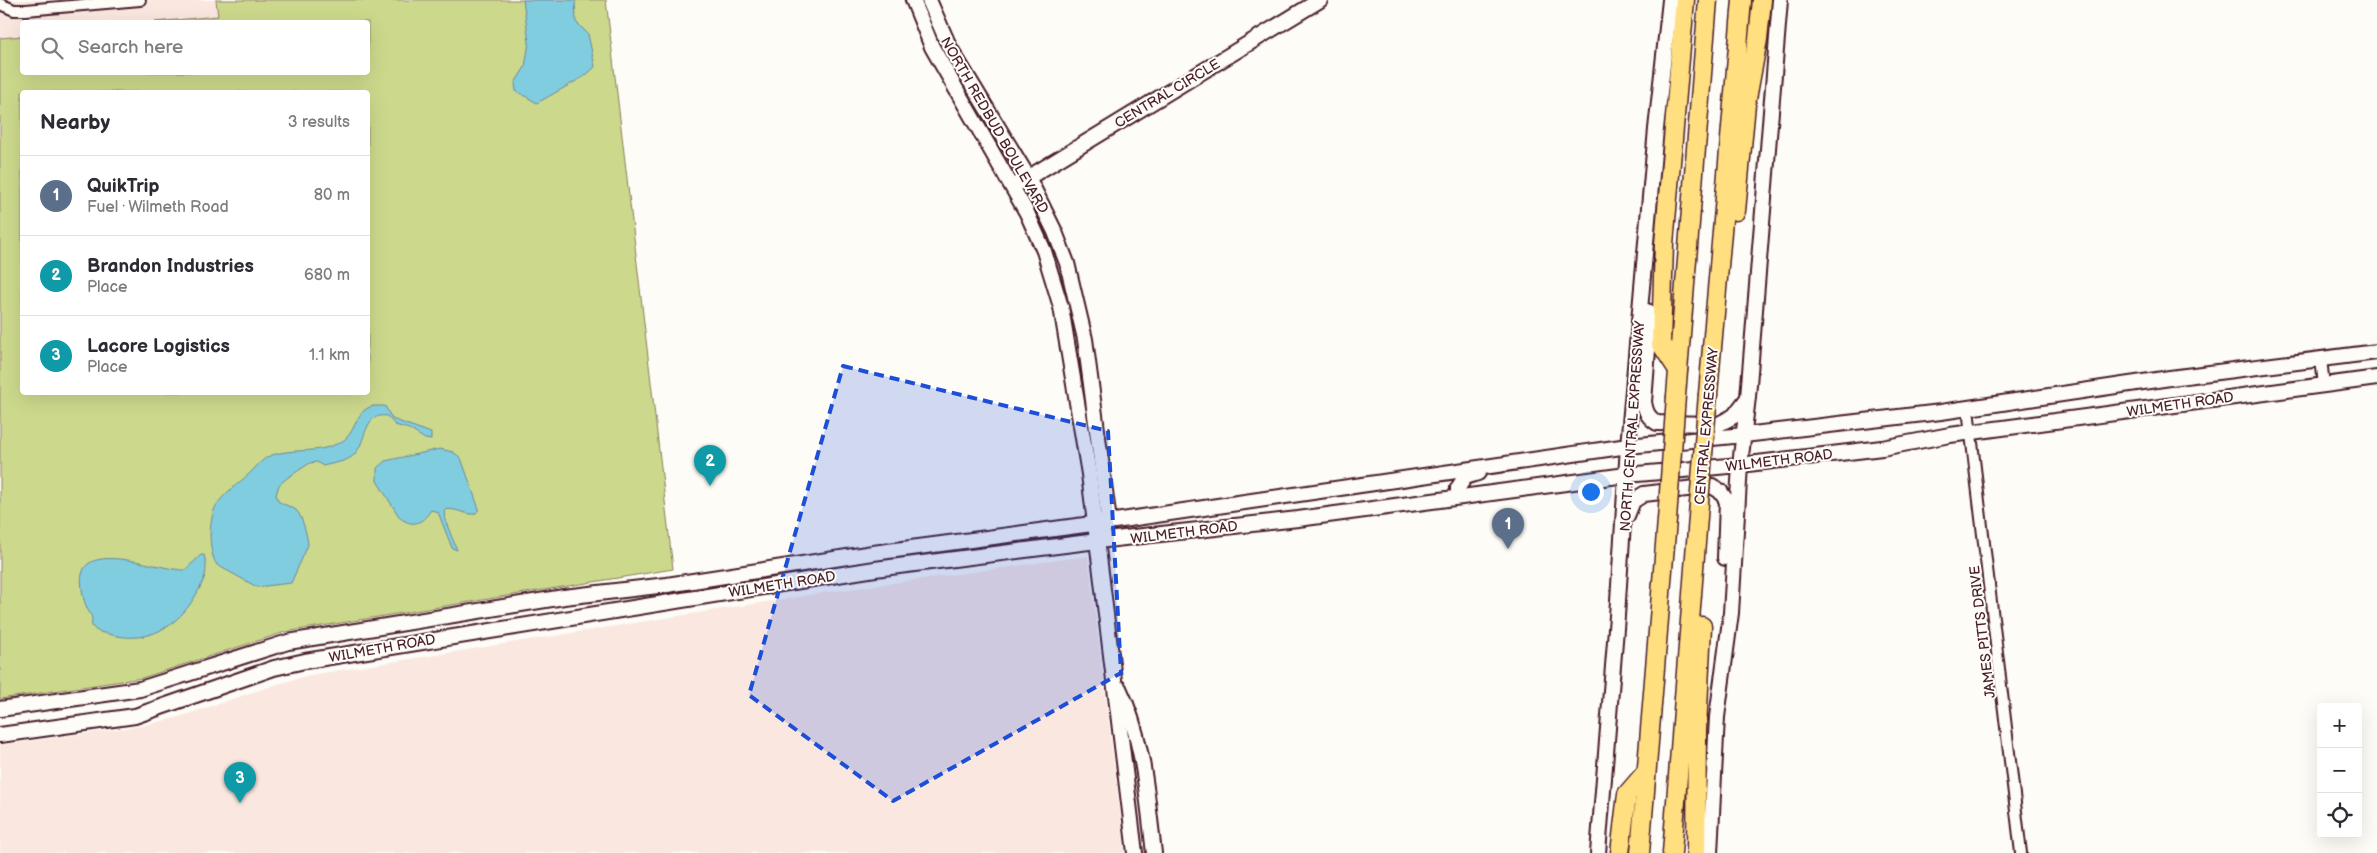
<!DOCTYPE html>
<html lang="en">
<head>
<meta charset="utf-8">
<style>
  body { margin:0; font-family:"Balsamiq Sans",sans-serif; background:#f7f7f7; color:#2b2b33 }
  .controls { position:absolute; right:15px; bottom:15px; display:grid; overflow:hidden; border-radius:5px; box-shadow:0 5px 20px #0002 }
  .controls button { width:45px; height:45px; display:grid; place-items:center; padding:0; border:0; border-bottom:1px solid #e1e1e2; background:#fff; color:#2b2b33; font:25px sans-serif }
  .you { position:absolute; left:1590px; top:491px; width:18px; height:18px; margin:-12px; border:4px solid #fff; border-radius:50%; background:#1a73e8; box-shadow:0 0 0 8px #1a73e833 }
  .badge { display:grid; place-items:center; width:32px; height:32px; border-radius:50%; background:#db2777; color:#fff; font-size:16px; font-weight:700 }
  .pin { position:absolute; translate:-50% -41px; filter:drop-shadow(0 1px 2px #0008) }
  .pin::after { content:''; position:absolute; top:26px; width:18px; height:15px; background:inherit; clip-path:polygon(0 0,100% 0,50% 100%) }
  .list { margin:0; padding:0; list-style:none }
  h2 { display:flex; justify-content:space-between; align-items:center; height:65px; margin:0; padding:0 20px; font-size:21px }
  h2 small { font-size:16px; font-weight:400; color:#7c7c81 }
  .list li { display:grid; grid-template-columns:32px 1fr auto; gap:15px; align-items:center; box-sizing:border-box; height:80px; padding:0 20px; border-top:1px solid #e1e1e2 }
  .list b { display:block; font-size:19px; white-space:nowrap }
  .list p { margin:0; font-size:16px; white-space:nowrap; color:#7c7c81 }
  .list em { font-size:16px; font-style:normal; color:#7c7c81 }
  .icon { flex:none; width:28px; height:28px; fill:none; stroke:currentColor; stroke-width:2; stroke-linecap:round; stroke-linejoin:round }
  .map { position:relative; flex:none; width:2377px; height:853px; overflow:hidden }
  .search { position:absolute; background:#fff; box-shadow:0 5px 20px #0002; left:20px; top:20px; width:350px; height:55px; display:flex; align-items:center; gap:12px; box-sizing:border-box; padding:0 18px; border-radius:5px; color:#7c7c81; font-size:19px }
  .panel { position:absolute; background:#fff; box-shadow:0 5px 20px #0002; left:20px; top:90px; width:350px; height:305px; border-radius:5px }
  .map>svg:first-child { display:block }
  .built { fill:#fae8e0 }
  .green { fill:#ccd98c; stroke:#8b7c5c; fill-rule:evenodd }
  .water { fill:#81cde0; stroke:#6b8798 }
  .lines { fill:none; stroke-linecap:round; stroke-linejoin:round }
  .street-casing { stroke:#4a1f2b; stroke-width:14 }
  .secondary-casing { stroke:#4a1f2b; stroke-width:18 }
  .highway-casing { stroke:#4a1f2b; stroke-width:21 }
  .street { stroke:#fdfcf7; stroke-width:10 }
  .secondary { stroke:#fdfcf7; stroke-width:14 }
  .highway { stroke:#ffdf80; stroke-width:18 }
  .highway-bridge-casing { stroke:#4a1f2b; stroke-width:21; stroke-linecap:butt }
  .highway-bridge { stroke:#ffdf80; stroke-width:18 }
  .marked { fill:#1d4ed8; fill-opacity:0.2; stroke:#1d4ed8; stroke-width:4; stroke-dasharray:10 6; stroke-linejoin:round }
  .labels { text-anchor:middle; stroke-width:4; stroke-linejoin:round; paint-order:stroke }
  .street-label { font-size:14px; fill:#4a1f2b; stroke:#fdfcf7 }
</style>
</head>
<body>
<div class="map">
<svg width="2377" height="853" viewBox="0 0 2377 853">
  <rect width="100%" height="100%" fill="#fdfcf7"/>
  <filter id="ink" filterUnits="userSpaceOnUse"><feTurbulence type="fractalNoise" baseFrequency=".02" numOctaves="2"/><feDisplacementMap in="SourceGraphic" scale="10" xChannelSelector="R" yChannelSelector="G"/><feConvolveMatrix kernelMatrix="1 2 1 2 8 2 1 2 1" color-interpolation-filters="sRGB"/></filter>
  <g filter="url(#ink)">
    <g class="built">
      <polygon points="0,0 216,0 218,16 155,22 22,22 22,36 0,38"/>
      <polygon points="1088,556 1125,853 0,853 0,745 141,726 179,717 274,685 310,675 828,592"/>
    </g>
    <path class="green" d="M216,0H606L673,569L285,632L142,678L0,699V38L22,36V72H368V22H155L218,16ZM22,92H368V392H22Z"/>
    <g class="water">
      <polygon points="523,0 575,0 576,22 588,34 595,67 585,76 537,103 516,91 515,83 525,67 529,42"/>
      <path d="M373,406H385L392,419L431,433V440L425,439L409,429L395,425L387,416C363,412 367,442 354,455C347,462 333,463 323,466L317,462L310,463L287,478L279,485L276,495L278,501C283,505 291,506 296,510C302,515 308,538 308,545L291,583L257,587L217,565C208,552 208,521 216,506C223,494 238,484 249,474C257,466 264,456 276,454C298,448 317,454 339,443C358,434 353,411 373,406Z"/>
      <path d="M440,449L453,452L461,458L479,509L475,514C464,515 455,507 444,510L445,520L457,550L452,548L438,512L431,510C422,523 414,528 400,518L377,481V468L385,461Z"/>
      <path d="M201,555H204C209,572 204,580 196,595C178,626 149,644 112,635C104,632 97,634 92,626C91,623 92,621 92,619C92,615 88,611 87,608C83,600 80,583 82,574C89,541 163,571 185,570Z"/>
    </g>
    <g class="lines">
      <defs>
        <g id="street">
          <polyline points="0,4 14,10 26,10 140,0"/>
          <polyline points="2321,359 2324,385"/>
          <polyline points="1968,409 2021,853"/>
        </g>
        <g id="secondary">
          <polyline points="913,0 932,47 1027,213 1044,251 1061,307 1089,474 1135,853"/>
          <polyline points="929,0 950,48 1028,177 1055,232 1067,263 1085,339 1109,521 1105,527"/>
          <polyline points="1021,182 1320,0"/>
          <path d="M1647,311L1649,337L1644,402C1646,413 1648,417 1657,423L1719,424L1734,416L1747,399"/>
          <polyline points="1458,497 1458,488 1465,477 1478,473"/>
          <polyline points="1627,516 1633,501 1644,494 1712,486 1720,491 1727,501 1725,558"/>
          <path d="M1119,688C1144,739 1147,797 1154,853"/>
          <polyline points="0,709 140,689 288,642 564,597 667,585 873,553 1122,520 1628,446 1744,435 1941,412 2170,378 2377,352"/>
          <polyline points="0,735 135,716 274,668 305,661 875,569 1097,541 1298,519 1626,475 1740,465 1882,448 1950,435 2377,378"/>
          <polyline points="1598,853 1617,616 1628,446 1656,129 1670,0"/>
          <polyline points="1710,853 1717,717 1731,613 1740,465 1748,397 1780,0"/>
        </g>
        <g id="highway">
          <polyline points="1736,211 1746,104 1758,39 1762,0"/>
          <polyline points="1678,370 1661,344 1664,244 1685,0"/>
          <polyline points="1708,394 1742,0"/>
          <polyline points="1676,396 1708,0"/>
          <polyline points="1620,853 1627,794 1646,772"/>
          <polyline points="1640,853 1667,520"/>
          <polyline points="1672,853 1699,504"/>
          <polyline points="1696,853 1697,729 1702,626"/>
        </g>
      </defs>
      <use href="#street" class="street-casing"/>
      <use href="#secondary" class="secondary-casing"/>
      <use href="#highway" class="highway-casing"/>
      <use href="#street" class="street"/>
      <use href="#secondary" class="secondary"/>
      <use href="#highway" class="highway"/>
      <defs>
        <g id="highway-bridge">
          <polyline points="1699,504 1708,394"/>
          <polyline points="1667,520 1676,396"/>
        </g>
      </defs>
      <use href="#highway-bridge" class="highway-bridge-casing"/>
      <use href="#highway-bridge" class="highway-bridge"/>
    </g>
  </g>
  <path class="marked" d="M843,366L1108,431L1121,673L893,801L749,695Z"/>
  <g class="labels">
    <g class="street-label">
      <text transform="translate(1167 93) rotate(-31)" y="5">CENTRAL CIRCLE</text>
      <text transform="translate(995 125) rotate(60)" y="5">NORTH REDBUD BOULEVARD</text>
      <text transform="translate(2180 404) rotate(-8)" y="5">WILMETH ROAD</text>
      <text transform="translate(1632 426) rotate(-86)" y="5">NORTH CENTRAL EXPRESSWAY</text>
      <text transform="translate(1706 426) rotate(-85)" y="5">CENTRAL EXPRESSWAY</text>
      <text transform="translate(1779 460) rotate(-7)" y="5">WILMETH ROAD</text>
      <text transform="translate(1184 532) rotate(-7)" y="5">WILMETH ROAD</text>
      <text transform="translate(782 584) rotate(-9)" y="5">WILMETH ROAD</text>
      <text transform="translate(1982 632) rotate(-97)" y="5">JAMES PITTS DRIVE</text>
      <text transform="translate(382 648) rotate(-10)" y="5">WILMETH ROAD</text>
    </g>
  </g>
</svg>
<div class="controls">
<button>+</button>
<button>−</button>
<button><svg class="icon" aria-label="locate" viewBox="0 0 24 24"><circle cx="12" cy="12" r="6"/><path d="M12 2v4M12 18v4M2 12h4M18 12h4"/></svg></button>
</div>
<div class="you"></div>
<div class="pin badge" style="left:1508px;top:549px;background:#5c6f8a">1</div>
<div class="pin badge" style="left:710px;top:486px;background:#0f9aa8">2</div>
<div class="pin badge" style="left:240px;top:803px;background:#0f9aa8">3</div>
<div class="search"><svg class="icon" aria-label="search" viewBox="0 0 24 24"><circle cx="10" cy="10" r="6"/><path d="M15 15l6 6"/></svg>Search here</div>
<section class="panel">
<h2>Nearby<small>3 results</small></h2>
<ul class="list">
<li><span class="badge" style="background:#5c6f8a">1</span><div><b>QuikTrip</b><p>Fuel · Wilmeth Road</p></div><em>80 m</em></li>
<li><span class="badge" style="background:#0f9aa8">2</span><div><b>Brandon Industries</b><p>Place</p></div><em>680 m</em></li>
<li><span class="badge" style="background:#0f9aa8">3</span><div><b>Lacore Logistics</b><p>Place</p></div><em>1.1 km</em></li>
</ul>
</section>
</div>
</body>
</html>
